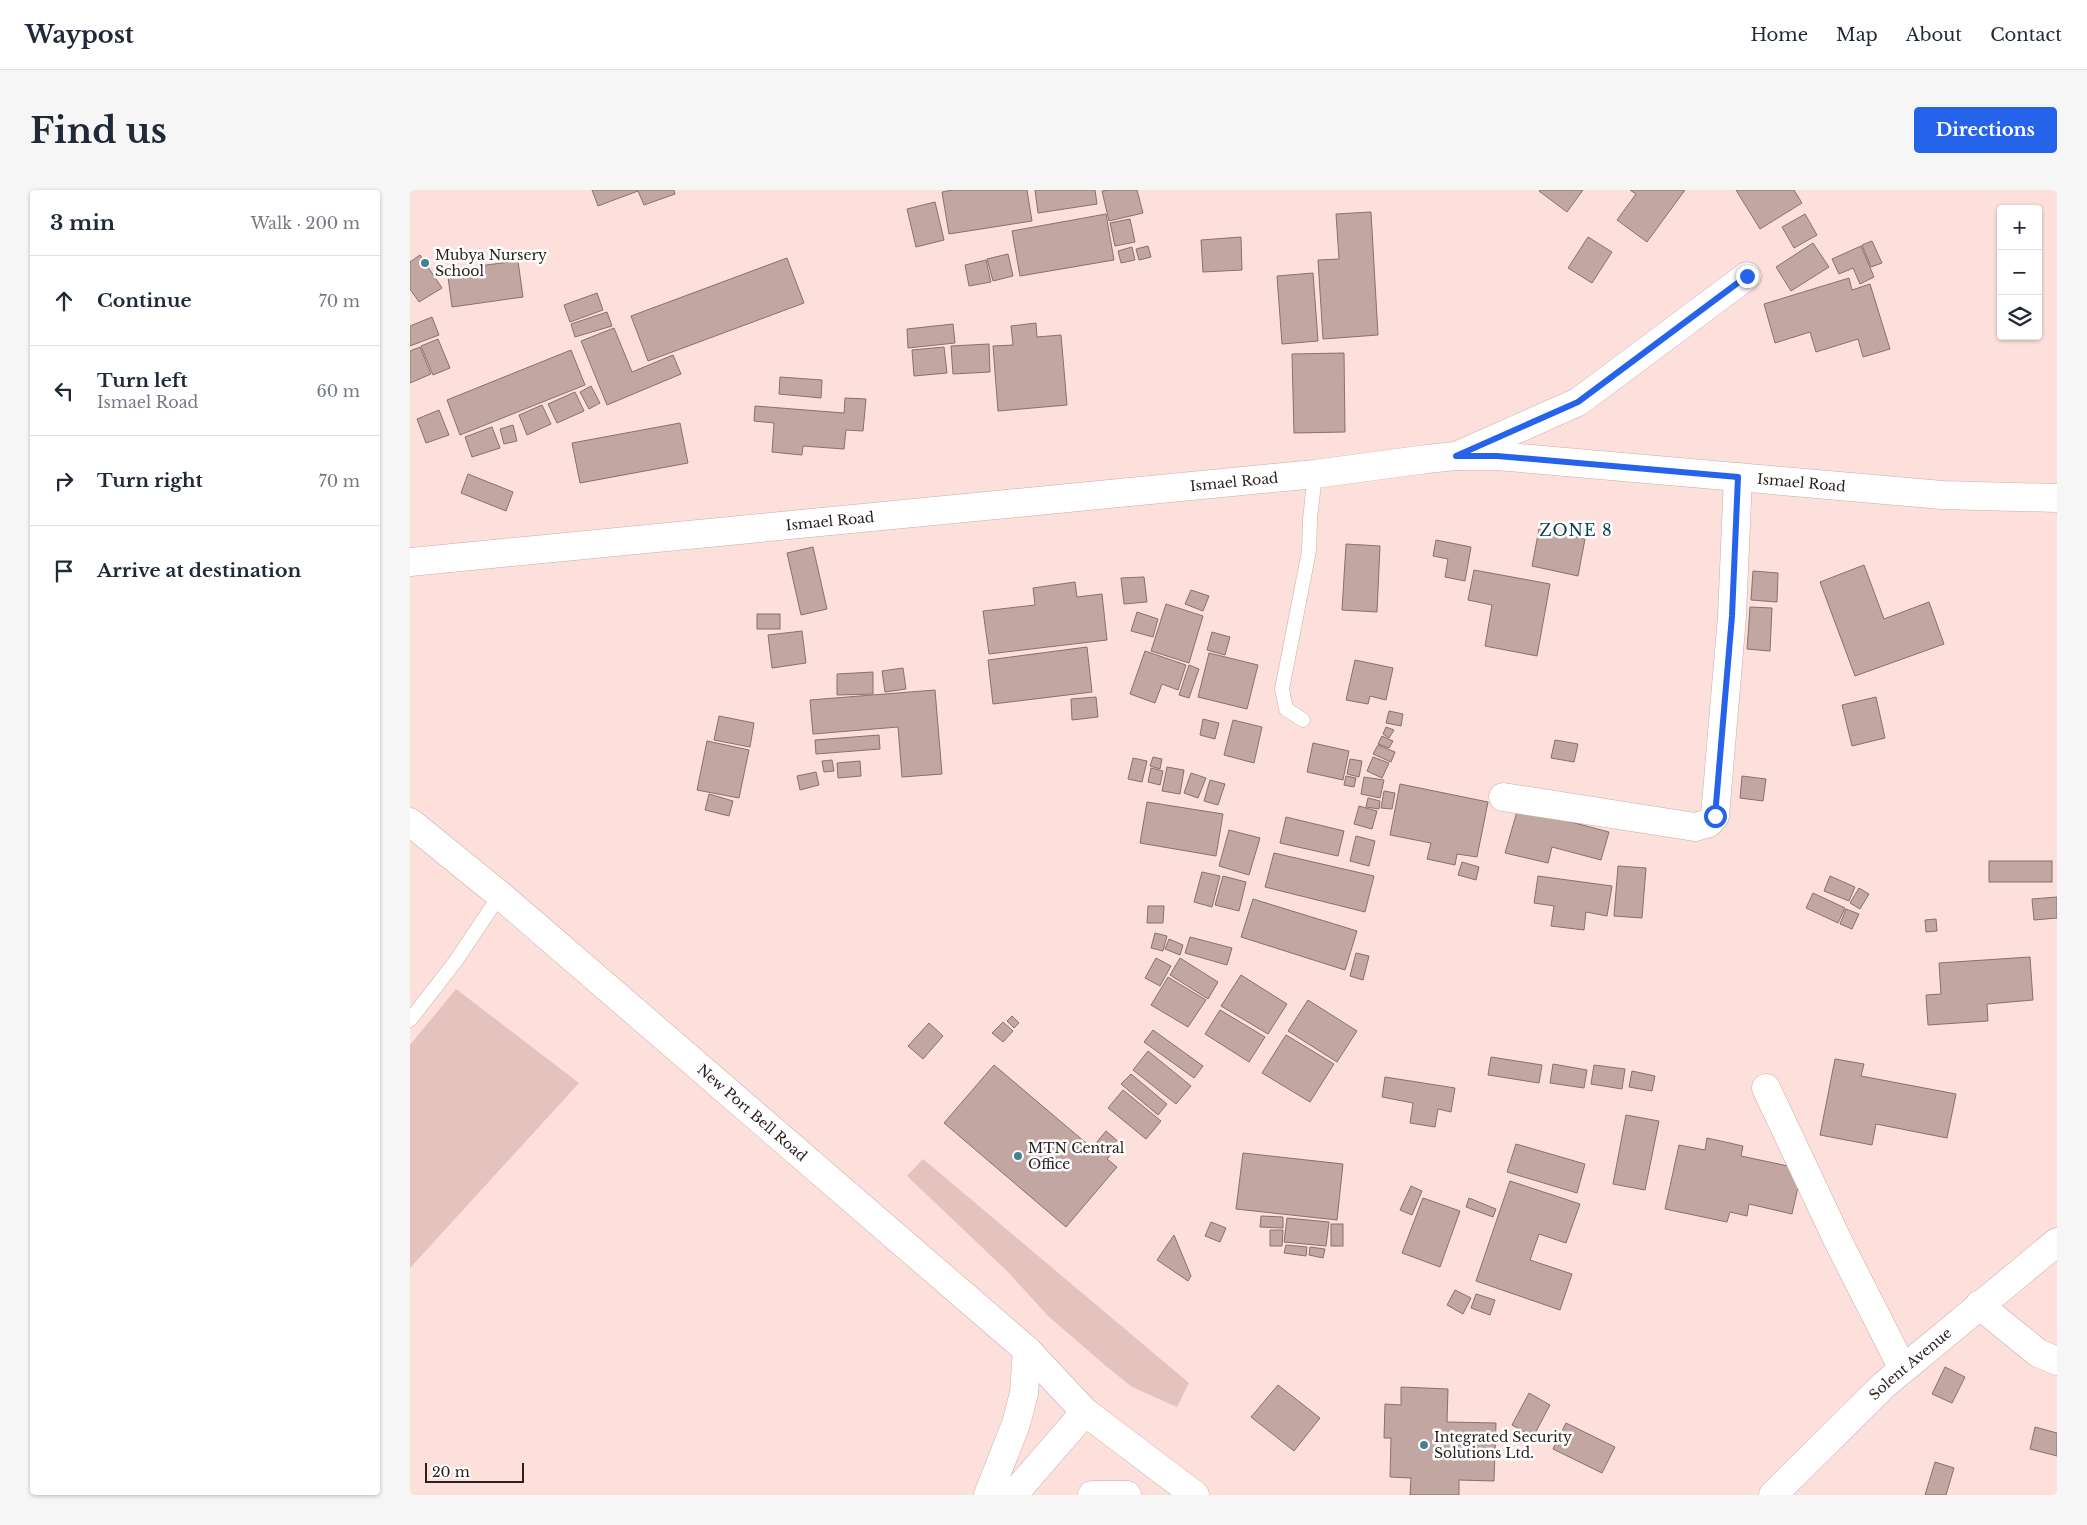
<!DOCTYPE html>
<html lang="en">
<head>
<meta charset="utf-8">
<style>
  body { margin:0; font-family:"Libre Baskerville",serif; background:#f6f6f7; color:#1f2937 }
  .controls { position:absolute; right:15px; top:15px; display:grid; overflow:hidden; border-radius:5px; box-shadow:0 1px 4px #0004 }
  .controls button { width:45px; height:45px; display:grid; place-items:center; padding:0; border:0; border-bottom:1px solid #e0e1e3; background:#fff; color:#1f2937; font:25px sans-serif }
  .scale { position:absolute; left:15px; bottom:12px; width:99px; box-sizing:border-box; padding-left:5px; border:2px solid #2c2120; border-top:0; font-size:14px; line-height:18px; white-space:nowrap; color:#2c2120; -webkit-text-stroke:4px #fff; paint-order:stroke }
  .stop { position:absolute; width:15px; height:15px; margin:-11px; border:4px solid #2563eb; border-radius:50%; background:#fff }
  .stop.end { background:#2563eb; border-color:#fff; box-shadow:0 1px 5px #0008 }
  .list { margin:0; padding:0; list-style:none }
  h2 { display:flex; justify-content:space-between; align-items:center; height:65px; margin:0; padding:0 20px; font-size:21px }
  h2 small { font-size:16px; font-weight:400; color:#747a83 }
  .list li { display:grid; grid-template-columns:32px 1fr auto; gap:15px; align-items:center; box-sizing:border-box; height:90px; padding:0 20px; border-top:1px solid #e0e1e3 }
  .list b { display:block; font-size:19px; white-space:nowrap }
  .list p { margin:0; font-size:16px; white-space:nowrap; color:#747a83 }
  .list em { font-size:16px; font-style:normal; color:#747a83 }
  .icon { flex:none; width:28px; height:28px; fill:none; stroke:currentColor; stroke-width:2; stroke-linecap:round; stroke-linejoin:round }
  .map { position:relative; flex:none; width:1647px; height:1305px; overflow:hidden; border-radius:5px }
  header { display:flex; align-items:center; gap:30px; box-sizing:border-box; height:70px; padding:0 25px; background:#fff; border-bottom:1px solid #e0e1e3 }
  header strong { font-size:24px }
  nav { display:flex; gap:28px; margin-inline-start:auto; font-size:18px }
  .intro { display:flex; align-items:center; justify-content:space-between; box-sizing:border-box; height:120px; padding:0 30px }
  h1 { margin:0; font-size:35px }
  .button { padding:12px 22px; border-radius:5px; background:#2563eb; color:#fff; font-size:18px; font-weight:700 }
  main { display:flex; gap:30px; padding:0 30px }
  aside { flex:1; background:#fff; border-radius:5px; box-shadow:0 1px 4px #0004 }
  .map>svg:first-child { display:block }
  .green { fill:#e4c2bd }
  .building { fill:#c2a6a1; stroke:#89706c }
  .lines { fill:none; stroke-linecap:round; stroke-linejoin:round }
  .service-casing { stroke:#c9ada9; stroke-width:15 }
  .minor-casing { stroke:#c9ada9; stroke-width:29 }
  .tertiary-casing { stroke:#c9ada9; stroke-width:29 }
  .secondary-casing { stroke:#c9ada9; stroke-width:29 }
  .service { stroke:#fff; stroke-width:14 }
  .minor { stroke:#fff; stroke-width:28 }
  .tertiary { stroke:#fff; stroke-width:28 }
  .secondary { stroke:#fff; stroke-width:28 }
  .route { stroke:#2563eb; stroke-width:6 }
  .poi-dot { fill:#418394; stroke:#fff; stroke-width:2 }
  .labels { text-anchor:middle; stroke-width:5; stroke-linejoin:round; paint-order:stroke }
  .poi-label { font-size:14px; fill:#2c2120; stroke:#fff; text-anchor:start }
  .street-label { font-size:14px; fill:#2c2120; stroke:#fff }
  .quarter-label { font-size:16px; letter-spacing:1px; fill:#013f4c; stroke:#fff }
</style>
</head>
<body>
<header>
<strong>Waypost</strong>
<nav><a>Home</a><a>Map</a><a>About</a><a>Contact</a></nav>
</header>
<div class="intro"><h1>Find us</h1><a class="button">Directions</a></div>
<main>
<aside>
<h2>3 min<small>Walk · 200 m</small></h2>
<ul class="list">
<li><svg class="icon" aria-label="ahead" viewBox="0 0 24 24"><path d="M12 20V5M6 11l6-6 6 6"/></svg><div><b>Continue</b></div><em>70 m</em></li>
<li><svg class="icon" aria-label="left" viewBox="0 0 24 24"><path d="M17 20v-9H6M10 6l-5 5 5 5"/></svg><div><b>Turn left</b><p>Ismael Road</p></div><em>60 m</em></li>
<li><svg class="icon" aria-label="right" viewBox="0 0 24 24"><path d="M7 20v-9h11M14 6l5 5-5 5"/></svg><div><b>Turn right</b></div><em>70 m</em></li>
<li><svg class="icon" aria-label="arrive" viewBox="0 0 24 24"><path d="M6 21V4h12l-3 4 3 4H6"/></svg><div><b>Arrive at destination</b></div></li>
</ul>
</aside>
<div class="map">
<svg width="1647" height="1305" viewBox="0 0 1647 1305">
  <rect width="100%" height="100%" fill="#fddfdb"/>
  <g class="green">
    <polygon points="46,799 169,893 0,1078 0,855"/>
    <polygon points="513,969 779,1193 767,1217 722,1197 696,1176 638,1126 598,1082 497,986"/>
  </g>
  <g class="building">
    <polygon points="182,0 264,0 265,4 234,15 228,1 188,16"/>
    <polygon points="543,0 617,0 622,31 539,44 532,2"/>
    <polygon points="625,0 685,0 687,14 628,23"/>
    <polygon points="699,0 727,0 733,23 699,31 692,1"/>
    <polygon points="1131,0 1173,0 1157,22 1129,1"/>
    <polygon points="1220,0 1275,0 1237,52 1207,30 1226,4"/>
    <polygon points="1326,0 1384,0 1392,13 1350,39"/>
    <polygon points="525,12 534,50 506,57 497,19"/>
    <polygon points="961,22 968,145 913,149 908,70 929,69 926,24"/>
    <polygon points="696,24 704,70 610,86 602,41"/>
    <polygon points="1395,24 1407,45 1384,58 1372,37"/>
    <polygon points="720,29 725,52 705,56 700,33"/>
    <polygon points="831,47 832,80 793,82 791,50"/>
    <polygon points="1178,47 1202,62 1182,93 1158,78"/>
    <polygon points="1462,51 1472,73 1461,77 1452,55"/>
    <polygon points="1403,53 1419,77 1381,101 1366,77"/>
    <polygon points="738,56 741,67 729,70 726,59"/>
    <polygon points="1451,56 1464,87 1450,94 1443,78 1429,84 1422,69"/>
    <polygon points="722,57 725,70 711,73 708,61"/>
    <polygon points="598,64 603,86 583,91 577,69"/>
    <polygon points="10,65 32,98 9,112 0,99 0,72"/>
    <polygon points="377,68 394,113 238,171 221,126"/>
    <polygon points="576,70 581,92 559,96 555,75"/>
    <polygon points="108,71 113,107 42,117 37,80"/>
    <polygon points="903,83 908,151 872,154 867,86"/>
    <polygon points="1439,88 1442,100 1460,94 1480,159 1453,167 1448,149 1406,162 1400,142 1365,153 1354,114"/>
    <polygon points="187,103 193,120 160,132 154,115"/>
    <polygon points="197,122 202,136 165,147 161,134"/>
    <polygon points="22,127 29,145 0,156 0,136"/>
    <polygon points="626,133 627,147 651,145 657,215 588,221 583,156 603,155 601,136"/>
    <polygon points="543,134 545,153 498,158 497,139"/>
    <polygon points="204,138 222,182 263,165 271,184 197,215 171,151"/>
    <polygon points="28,149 40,178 23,185 11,156"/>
    <polygon points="579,154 580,182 543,184 541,156"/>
    <polygon points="10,157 21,184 0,193 0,161"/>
    <polygon points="534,157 537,183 504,186 502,160"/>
    <polygon points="161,160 175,195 50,245 37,210"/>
    <polygon points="934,163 935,242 884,243 882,164"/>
    <polygon points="370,187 412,190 411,208 369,204"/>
    <polygon points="181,196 190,213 179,219 170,202"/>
    <polygon points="165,202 174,221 147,233 138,214"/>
    <polygon points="435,208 456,209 453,241 436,240 434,259 393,256 392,265 362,262 364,233 344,231 345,216 434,223"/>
    <polygon points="132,215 141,234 117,245 109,225"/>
    <polygon points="29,220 39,245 16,253 7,229"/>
    <polygon points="270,233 278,273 170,293 162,253"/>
    <polygon points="103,235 107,251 94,254 90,239"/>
    <polygon points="82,237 90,258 62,267 55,247"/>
    <polygon points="58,284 103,302 96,321 51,303"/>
    <polygon points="1129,339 1175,349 1168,386 1122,376"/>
    <polygon points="1026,350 1061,357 1055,391 1035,387 1038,369 1023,366"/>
    <polygon points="936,354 970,356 967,422 932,420"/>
    <polygon points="403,357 417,419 391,425 377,363"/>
    <polygon points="1454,375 1474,429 1519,412 1534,454 1445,486 1410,392"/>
    <polygon points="1064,380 1140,394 1127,466 1075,456 1082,415 1058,410"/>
    <polygon points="1343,381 1368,383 1367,412 1341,410"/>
    <polygon points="734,387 737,412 714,414 711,388"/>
    <polygon points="665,392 667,407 692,404 697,450 579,464 573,421 625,415 623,398"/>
    <polygon points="781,400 799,406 793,421 775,414"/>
    <polygon points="756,414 793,426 779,473 741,461"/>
    <polygon points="1340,417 1362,418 1360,461 1337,459"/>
    <polygon points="727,422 748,429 743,447 721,441"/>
    <rect x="347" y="424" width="23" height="15"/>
    <polygon points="392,441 396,473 362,478 358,445"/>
    <polygon points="802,442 820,447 815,465 797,460"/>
    <polygon points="677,457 682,502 583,514 578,470"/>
    <polygon points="735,461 776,475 768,500 752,494 745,513 720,504"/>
    <polygon points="799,463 848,475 837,519 788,507"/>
    <polygon points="945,470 983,478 976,510 960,506 958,514 936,510"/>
    <polygon points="779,475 789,479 779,508 769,505"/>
    <polygon points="493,478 496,499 475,502 472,481"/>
    <polygon points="463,482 463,504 427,505 427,484"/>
    <polygon points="525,500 532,584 492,587 488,537 403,544 400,510"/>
    <polygon points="686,507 688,527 662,530 661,509"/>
    <polygon points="1466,507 1475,548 1442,556 1432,515"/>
    <polygon points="979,521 993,524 991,536 976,533"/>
    <polygon points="309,526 344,533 340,557 304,550"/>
    <polygon points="793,529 809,533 805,549 790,545"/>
    <polygon points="823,530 852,537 844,573 814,565"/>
    <polygon points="976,537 984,540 979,548 973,544"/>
    <polygon points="469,545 470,559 406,564 405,550"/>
    <polygon points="972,546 983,551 979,558 968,554"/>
    <polygon points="1145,550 1168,554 1164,572 1141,568"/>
    <polygon points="297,551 339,560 329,608 287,600"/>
    <polygon points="903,553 939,561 933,590 897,582"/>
    <polygon points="968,555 985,562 981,572 963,564"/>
    <polygon points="743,567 752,569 750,579 740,576"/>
    <polygon points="963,567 979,573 972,588 957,581"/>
    <polygon points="723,568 737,571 732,592 718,589"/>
    <polygon points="940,569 952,571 949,587 937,584"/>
    <polygon points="422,570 424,581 414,582 412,571"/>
    <polygon points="450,571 451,586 428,588 427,573"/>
    <polygon points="757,577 774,580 770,604 752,601"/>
    <polygon points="741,578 753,581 750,595 738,592"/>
    <polygon points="406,582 409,595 390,600 387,586"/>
    <polygon points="781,583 796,588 788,608 774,603"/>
    <polygon points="936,586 946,588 944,597 934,595"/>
    <polygon points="1332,586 1356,589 1353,611 1330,608"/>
    <polygon points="954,587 974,590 970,608 951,604"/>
    <polygon points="800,590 815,594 808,615 794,611"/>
    <polygon points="990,594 1078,612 1067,667 1047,664 1045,675 1017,669 1021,653 980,645"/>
    <polygon points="974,601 985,603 982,619 971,618"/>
    <polygon points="299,604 323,611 319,626 295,620"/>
    <polygon points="958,608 970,611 969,619 956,617"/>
    <polygon points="737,612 813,624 806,666 730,653"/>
    <polygon points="949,616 967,621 962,639 944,634"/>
    <polygon points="1108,618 1199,642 1191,670 1142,657 1138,673 1095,663"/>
    <polygon points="876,627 934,641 928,666 870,653"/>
    <polygon points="819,640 850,648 839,685 809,676"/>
    <polygon points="946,646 965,651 959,676 940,671"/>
    <polygon points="864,663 964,686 955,722 855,697"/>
    <rect x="1579" y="671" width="63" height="21"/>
    <polygon points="1052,672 1069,677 1066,690 1048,685"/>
    <polygon points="1208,676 1236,678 1232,728 1204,726"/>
    <polygon points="792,682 810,686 802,717 784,712"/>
    <polygon points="813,686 836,692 829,721 805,715"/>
    <polygon points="1128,686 1202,696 1197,726 1176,722 1174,740 1141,736 1144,716 1124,713"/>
    <polygon points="1420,686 1445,697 1439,711 1414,701"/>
    <polygon points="1449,698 1459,704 1450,719 1440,713"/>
    <polygon points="1403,703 1435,718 1428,733 1396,718"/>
    <polygon points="1647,707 1647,728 1624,730 1622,709"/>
    <polygon points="843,709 947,741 935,780 831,747"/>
    <polygon points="738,716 754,716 753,733 737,733"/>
    <polygon points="1436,719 1449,724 1442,739 1430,734"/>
    <polygon points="1526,729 1527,741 1516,742 1515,730"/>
    <polygon points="745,743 757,746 753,761 741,758"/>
    <polygon points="780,747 822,758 817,775 775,763"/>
    <polygon points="759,749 773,755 770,765 755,759"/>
    <polygon points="946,763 959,766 953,790 940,786"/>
    <polygon points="1620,767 1623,810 1577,814 1578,831 1518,835 1516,805 1531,804 1529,773"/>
    <polygon points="746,768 761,776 750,796 735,788"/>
    <polygon points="770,768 808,792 798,809 760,785"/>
    <polygon points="831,785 877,814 858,844 811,816"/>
    <polygon points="758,787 796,810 778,837 741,815"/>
    <polygon points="898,810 947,841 927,872 878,841"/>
    <polygon points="810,820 855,847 839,872 795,844"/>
    <polygon points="602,826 609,833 604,838 597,831"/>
    <polygon points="593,832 603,841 593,852 582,843"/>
    <polygon points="519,833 533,846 513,869 498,856"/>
    <polygon points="743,840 793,876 784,888 734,852"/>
    <polygon points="876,845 924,874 900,912 852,883"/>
    <polygon points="738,861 781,896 766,914 723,880"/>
    <polygon points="1081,867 1132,875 1129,893 1078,885"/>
    <polygon points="1425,869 1454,874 1451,886 1546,904 1537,948 1466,934 1462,955 1410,945"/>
    <polygon points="1143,874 1177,880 1174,898 1140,893"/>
    <polygon points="584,875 682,958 696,941 710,953 697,969 707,977 656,1037 534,933"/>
    <polygon points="1184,875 1215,879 1212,899 1181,894"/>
    <polygon points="1222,881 1245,886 1242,901 1219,897"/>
    <polygon points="721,884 757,914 748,925 711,894"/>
    <polygon points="975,887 1045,898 1041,922 1028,919 1025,937 1000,933 1003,913 972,907"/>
    <polygon points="713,900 751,931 736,949 698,918"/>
    <polygon points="1216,925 1249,931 1235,1000 1203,994"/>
    <polygon points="1297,948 1333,956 1331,966 1392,979 1382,1024 1339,1014 1337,1026 1320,1022 1317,1032 1255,1019 1269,955 1295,960"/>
    <polygon points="1106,954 1175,974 1167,1003 1097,982"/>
    <polygon points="833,963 933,974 927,1030 826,1019"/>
    <polygon points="1100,991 1170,1014 1156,1053 1129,1044 1120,1070 1162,1084 1150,1120 1066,1091"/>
    <polygon points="1001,996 1012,1001 1002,1025 990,1020"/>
    <polygon points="1013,1008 1050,1021 1030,1077 992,1063"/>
    <polygon points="1059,1008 1086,1019 1083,1027 1056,1017"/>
    <polygon points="851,1026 873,1027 873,1038 850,1037"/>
    <polygon points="877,1028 919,1032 916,1056 874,1052"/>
    <polygon points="801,1032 816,1038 810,1052 795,1046"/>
    <rect x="921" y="1034" width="12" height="22"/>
    <polygon points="860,1040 873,1040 872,1056 860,1056"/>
    <polygon points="764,1045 781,1086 778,1091 747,1070"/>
    <polygon points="876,1055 897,1057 896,1066 874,1063"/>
    <polygon points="900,1057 915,1059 913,1068 899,1065"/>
    <polygon points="1045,1100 1061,1108 1053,1124 1037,1115"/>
    <polygon points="1066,1104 1085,1110 1080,1125 1061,1118"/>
    <polygon points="1535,1177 1555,1187 1542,1213 1522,1204"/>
    <polygon points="868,1195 910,1228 884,1261 841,1227"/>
    <polygon points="991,1197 1038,1199 1037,1232 1086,1233 1084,1291 1049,1290 1049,1305 1000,1305 1001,1288 980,1287 981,1248 974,1248 975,1214 991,1215"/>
    <polygon points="1119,1203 1140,1215 1123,1247 1102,1235"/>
    <polygon points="1156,1233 1205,1257 1192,1283 1143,1259"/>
    <polygon points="1625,1237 1647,1243 1647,1266 1620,1259"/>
    <polygon points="1525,1272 1544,1278 1536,1305 1515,1305"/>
  </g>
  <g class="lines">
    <defs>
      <g id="service">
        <polyline points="893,530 876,519 872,499 899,361 900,329 905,284"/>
        <polyline points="0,830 45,772 90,705"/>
      </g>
      <g id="minor">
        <polyline points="1046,266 1168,212 1337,86"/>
        <polyline points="1093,607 1285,637 1299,633 1305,626 1322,426 1328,287"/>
        <polyline points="1356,898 1429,1053 1493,1179"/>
        <polyline points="1569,1115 1628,1163 1647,1171"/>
        <path id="s1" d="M1363,1305L1474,1195L1647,1052"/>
      </g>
      <g id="tertiary">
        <path id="s2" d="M0,372L905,284L1017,269L1046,266H1087L1532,305L1647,308"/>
      </g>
      <g id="secondary">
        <path id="s3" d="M0,632L90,705L617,1160L675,1222L785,1305"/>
        <polyline points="578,1305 606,1234 614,1203 617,1160"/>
        <polyline points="603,1305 675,1222"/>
        <polyline points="682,1305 717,1305"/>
      </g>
    </defs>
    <use href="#service" class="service-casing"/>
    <use href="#minor" class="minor-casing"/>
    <use href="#tertiary" class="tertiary-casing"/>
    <use href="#secondary" class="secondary-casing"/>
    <use href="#service" class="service"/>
    <use href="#minor" class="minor"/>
    <use href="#tertiary" class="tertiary"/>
    <use href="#secondary" class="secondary"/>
  </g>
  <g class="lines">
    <polyline class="route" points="1305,626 1322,426 1328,287 1087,266 1046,266 1168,212 1337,86"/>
  </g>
  <g class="poi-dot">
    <circle cx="15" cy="73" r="5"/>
    <circle cx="608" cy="966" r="5"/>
    <circle cx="1014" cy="1255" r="5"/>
  </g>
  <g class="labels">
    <g class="poi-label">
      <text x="25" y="70">Mubya Nursery<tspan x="25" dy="16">School</tspan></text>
      <text x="618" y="963">MTN Central<tspan x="618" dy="16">Office</tspan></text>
      <text x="1024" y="1252">Integrated Security<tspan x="1024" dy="16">Solutions Ltd.</tspan></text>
    </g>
    <g class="street-label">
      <text dy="5" stroke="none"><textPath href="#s2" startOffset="828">Ismael Road</textPath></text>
      <text dy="5" stroke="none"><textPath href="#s2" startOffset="1398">Ismael Road</textPath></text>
      <text dy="5" stroke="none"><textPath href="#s2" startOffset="422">Ismael Road</textPath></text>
      <text dy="5" stroke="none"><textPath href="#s3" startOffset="449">New Port Bell Road</textPath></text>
      <text dy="5" stroke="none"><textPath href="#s1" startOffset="190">Solent Avenue</textPath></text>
    </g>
    <g class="quarter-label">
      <text x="1166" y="346">ZONE 8</text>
    </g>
  </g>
</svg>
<div class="controls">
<button>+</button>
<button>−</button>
<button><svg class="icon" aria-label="layers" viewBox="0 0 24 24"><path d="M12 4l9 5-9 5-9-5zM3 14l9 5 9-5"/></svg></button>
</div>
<div class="scale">20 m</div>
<div class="stop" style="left:1305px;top:626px"></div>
<div class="stop end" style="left:1337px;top:86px"></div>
</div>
</main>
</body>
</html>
